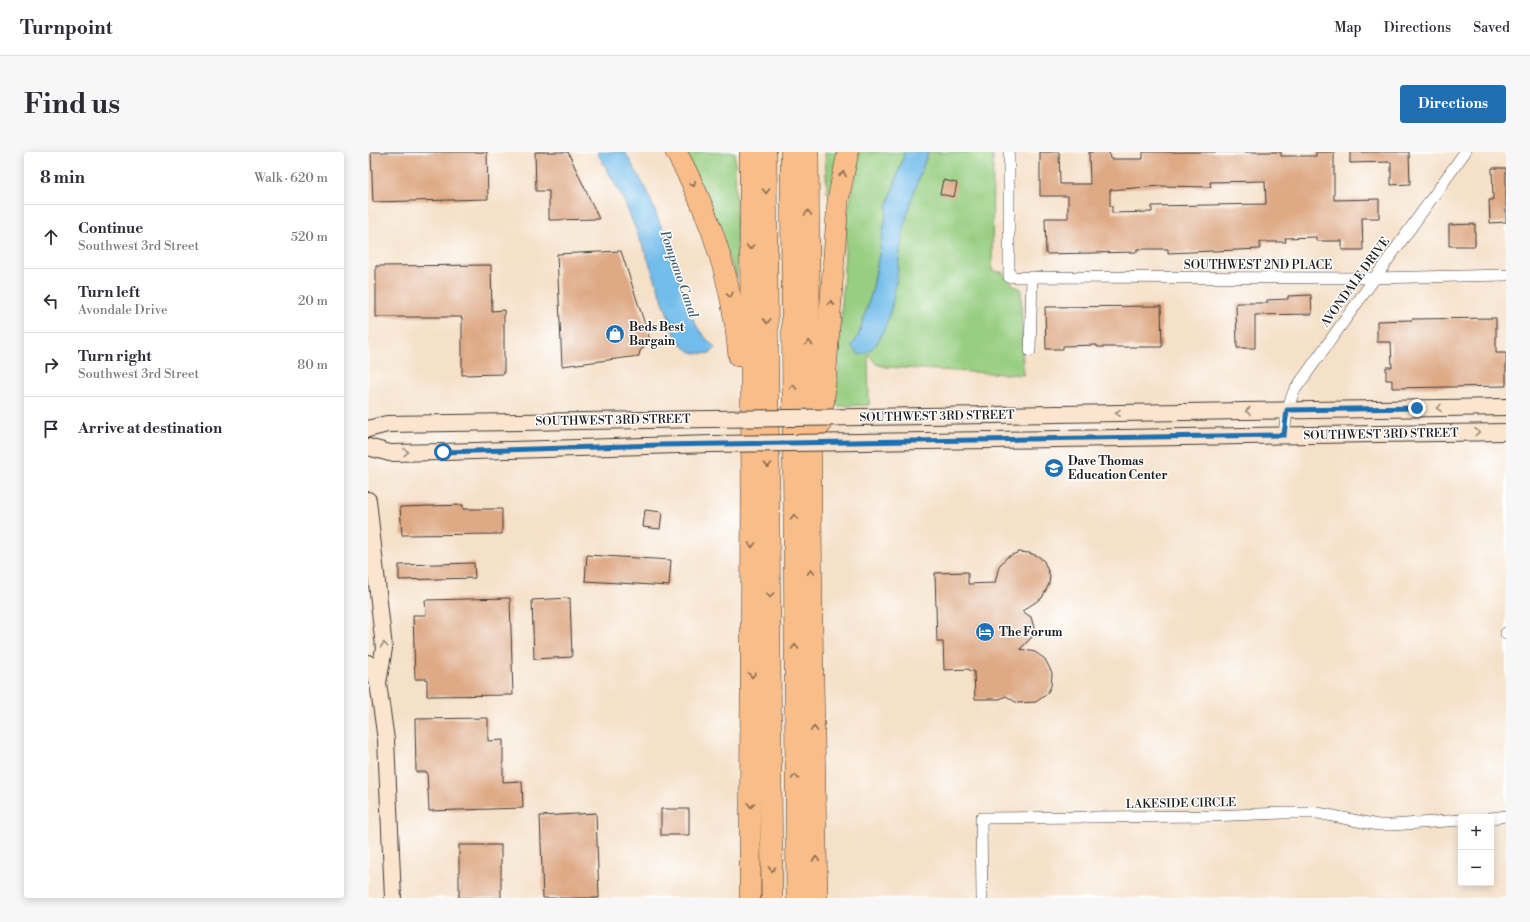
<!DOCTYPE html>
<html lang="en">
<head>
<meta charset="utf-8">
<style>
  body { margin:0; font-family:"Libre Bodoni",serif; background:#f7f7f7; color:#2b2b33 }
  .controls { position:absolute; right:12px; bottom:12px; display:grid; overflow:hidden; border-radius:4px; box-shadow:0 2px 10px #0003 }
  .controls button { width:36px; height:36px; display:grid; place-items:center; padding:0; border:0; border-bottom:1px solid #e1e1e2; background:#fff; color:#2b2b33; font:20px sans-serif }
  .stop { position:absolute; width:12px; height:12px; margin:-9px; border:3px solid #1f6fb2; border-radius:50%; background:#fff }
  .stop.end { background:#1f6fb2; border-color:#fff; box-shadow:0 1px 4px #0008 }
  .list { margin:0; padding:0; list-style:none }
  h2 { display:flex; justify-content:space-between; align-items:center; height:52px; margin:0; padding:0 16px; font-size:17px }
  h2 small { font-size:13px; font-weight:400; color:#7c7c81 }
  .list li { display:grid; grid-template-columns:26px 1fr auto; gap:12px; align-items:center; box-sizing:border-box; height:64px; padding:0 16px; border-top:1px solid #e1e1e2 }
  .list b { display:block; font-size:15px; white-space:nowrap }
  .list p { margin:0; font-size:13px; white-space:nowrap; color:#7c7c81 }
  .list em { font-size:13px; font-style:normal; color:#7c7c81 }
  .icon { flex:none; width:22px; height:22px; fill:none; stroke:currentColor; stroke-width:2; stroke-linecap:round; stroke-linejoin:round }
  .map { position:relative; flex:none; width:1138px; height:746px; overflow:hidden; border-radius:4px }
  header { display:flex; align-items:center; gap:24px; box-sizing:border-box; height:56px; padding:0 20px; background:#fff; border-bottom:1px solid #e1e1e2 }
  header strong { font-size:19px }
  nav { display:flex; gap:22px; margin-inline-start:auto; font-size:14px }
  .intro { display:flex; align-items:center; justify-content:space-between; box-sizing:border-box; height:96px; padding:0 24px }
  h1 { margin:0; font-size:28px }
  .button { padding:10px 18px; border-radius:4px; background:#1f6fb2; color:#fff; font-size:14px; font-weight:700 }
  main { display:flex; gap:24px; padding:0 24px }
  aside { flex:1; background:#fff; border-radius:4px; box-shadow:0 2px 10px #0003 }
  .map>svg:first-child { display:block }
  .green { fill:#97ce81; stroke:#5a754e }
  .water { fill:#71bcea; stroke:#466c83 }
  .building { fill:#dea984; fill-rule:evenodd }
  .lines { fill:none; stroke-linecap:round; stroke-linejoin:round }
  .street-casing { stroke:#3d3936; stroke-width:12 }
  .secondary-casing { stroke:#3d3936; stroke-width:18 }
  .highway-casing { stroke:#3d3936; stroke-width:22 }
  .street { stroke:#fff; stroke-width:11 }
  .secondary { stroke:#fce5cf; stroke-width:16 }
  .highway { stroke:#f8bd88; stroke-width:21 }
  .secondary-bridge-casing { stroke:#3d3936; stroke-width:18; stroke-linecap:butt }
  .secondary-bridge { stroke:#fce5cf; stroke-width:16 }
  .oneway { stroke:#8a6c52 }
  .oneway2 { stroke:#978b7e }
  .route { stroke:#1f6fb2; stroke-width:5 }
  .labels { text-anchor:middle; stroke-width:3; stroke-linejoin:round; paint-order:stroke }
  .street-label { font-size:12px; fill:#1c1c1c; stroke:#fff }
  .poi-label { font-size:12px; font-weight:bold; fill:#1c1c1c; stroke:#fff; text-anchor:start }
  .water-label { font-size:13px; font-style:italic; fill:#3e5c6e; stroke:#fff }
</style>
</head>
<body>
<header>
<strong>Turnpoint</strong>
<nav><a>Map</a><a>Directions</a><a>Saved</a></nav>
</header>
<div class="intro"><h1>Find us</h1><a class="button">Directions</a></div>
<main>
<aside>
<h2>8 min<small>Walk · 620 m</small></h2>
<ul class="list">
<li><svg class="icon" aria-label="ahead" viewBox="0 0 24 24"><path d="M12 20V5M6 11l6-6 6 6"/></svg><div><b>Continue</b><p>Southwest 3rd Street</p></div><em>520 m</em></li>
<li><svg class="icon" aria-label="left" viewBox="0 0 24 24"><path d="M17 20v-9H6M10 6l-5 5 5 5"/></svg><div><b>Turn left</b><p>Avondale Drive</p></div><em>20 m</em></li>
<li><svg class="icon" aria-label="right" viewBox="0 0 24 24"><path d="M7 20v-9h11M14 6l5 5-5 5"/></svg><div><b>Turn right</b><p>Southwest 3rd Street</p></div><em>80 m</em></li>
<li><svg class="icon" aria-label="arrive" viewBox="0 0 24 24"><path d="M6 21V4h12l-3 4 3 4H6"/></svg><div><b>Arrive at destination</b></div></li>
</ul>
</aside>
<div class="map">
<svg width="1138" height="746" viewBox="0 0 1138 746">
  <rect width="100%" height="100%" fill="#fff"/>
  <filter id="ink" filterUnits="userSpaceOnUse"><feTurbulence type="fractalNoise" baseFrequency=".025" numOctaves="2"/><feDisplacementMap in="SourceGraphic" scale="8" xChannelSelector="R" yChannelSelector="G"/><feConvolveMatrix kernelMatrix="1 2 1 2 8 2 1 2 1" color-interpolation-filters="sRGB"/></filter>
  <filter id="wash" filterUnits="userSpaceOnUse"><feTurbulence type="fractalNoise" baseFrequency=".012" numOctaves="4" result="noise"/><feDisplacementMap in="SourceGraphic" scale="16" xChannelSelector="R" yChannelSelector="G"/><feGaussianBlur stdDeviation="0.9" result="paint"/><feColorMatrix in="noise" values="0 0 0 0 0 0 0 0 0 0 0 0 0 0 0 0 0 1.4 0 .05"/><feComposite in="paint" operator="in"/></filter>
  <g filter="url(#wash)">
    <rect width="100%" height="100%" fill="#f5e0c8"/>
    <g class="green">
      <polygon points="318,0 367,0 369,127"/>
      <polygon points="457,0 471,0 462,40 459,41"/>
      <path d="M492,0H537L520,52L505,136L490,185L483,195L509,192C528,158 529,117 535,79C540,52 551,26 560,0H625L624,119L634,120L646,133L653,137L655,223L518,215L508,212L500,201L501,253L468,254L479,65Z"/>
    </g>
    <g class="water">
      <path d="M229,0H257L279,39L298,86L320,158L331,178L347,196L343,201C324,203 319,200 308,185L278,102L253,42Z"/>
      <path d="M537,0H560C551,25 542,50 536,76C528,108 529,193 492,203L483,195L490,185L505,136L520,52Z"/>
    </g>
    <g id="blocks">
      <g class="building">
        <polygon points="3,0 119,0 120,47 5,50"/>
        <polygon points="167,0 200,0 231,67 181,68 181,39 168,39"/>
        <path d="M672,0H691L692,32H722L721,0H741L742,7H775V0H913V4H948V0H966V48L1011,47V66H994L995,98H974V89H948V85L917,86L918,90H892V97L800,101V97H769V100L678,102L677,66H700V44H672ZM897,29L898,52L784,54V60L744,61V54H742V38L792,34L843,35L842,30Z"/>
        <polygon points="982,0 1041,0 1042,32 1023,33 1023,10 982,11"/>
        <polygon points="1124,16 1138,16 1138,70 1122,71 1121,48 1125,48"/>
        <polygon points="575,28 589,31 586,45 572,42"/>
        <polygon points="1107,72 1107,94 1081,94 1081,73"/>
        <polygon points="253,99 282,188 272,199 271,204 194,214 189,102"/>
        <polygon points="123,113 124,159 136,158 136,222 94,223 94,165 8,165 8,114"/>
        <polygon points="943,143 944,162 887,163 887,196 869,196 868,151 899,151 899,148 920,147 920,144"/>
        <polygon points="793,154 794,195 729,195 729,193 695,194 695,197 678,197 677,155"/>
        <polygon points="1128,166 1128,201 1138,201 1138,234 1024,236 1024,228 1018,228 1018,215 1024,215 1023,190 1009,190 1009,169 1044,168 1044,167"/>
        <polygon points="95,353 95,357 134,357 134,382 34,383 32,355"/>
        <polygon points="277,358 294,360 292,377 275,375"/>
        <polygon points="651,400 661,401 670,404 676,409 682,424 681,432 674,446 654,459 663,465 666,476 665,484 652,497 667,500 677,507 684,521 683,534 679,542 668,550 649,551 638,544 632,547 607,547 606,519 602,519 601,517 576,518 575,490 569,490 567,421 600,420 600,432 627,431 631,414 639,405"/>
        <polygon points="219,403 303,408 301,434 217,429"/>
        <polygon points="106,411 107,426 31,428 31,413"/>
        <polygon points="142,446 145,543 59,544 59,527 47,527 45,463 58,463 57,448"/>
        <polygon points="202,446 204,505 166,507 164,448"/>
        <polygon points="120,566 120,589 135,588 135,630 154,629 155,656 61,659 59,620 48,620 47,567"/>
        <rect x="293" y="657" width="28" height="26"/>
        <polygon points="228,661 231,746 175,746 172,664"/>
        <rect x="91" y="693" width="42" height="53"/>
      </g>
    </g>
  </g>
  <g filter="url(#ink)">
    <use href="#blocks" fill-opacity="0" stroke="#3d3936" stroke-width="1"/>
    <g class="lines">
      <defs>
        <g id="street">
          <polyline points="641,0 641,125 1006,126 1138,123"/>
          <polyline points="662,199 664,125"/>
          <polyline points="916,283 919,258 926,239 1097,0"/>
          <polyline points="1138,481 1138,482"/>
          <polyline points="1123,666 1138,664"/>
          <polyline points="614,746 613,666 842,664 916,661 950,661 1010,673 1024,673 1093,668"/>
        </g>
        <g id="secondary">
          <polyline points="493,265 1138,255"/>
          <polyline points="0,277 19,272 343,267"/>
          <polyline points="492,290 1138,280"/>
          <polyline points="0,295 22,301 75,300 344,292"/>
          <polyline points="0,348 16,496 10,531 18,588 25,746"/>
          <polyline points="0,511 10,531"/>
        </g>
        <g id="highway">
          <path d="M308,0C343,63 365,132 371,204"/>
          <polyline points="382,0 384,340 382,746"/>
          <polyline points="398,0 404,746"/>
          <polyline points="423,0 429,746"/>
          <polyline points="440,0 444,473 449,746"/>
          <polyline points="452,274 456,246 470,48 480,0"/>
        </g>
      </defs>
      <use href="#street" class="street-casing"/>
      <use href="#secondary" class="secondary-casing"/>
      <use href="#highway" class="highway-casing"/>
      <use href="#street" class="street"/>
      <use href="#secondary" class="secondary"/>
      <use href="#highway" class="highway"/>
      <defs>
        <g id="secondary-bridge">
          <polyline points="343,267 493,265"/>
          <polyline points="344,292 492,290"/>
        </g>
      </defs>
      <use href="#secondary-bridge" class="secondary-bridge-casing"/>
      <use href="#secondary-bridge" class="secondary-bridge"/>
    </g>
    <defs><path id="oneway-chevron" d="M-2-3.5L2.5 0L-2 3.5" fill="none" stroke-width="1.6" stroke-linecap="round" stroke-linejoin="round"/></defs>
    <g class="oneway">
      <use href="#oneway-chevron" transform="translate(475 22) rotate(-79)"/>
      <use href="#oneway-chevron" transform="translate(325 32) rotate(64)"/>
      <use href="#oneway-chevron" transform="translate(398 39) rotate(89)"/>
      <use href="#oneway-chevron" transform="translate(440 61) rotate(-90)"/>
      <use href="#oneway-chevron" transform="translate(382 95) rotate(90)"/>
      <use href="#oneway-chevron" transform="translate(362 143) rotate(77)"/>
      <use href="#oneway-chevron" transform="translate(463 151) rotate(-86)"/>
      <use href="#oneway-chevron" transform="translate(399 169) rotate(89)"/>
      <use href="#oneway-chevron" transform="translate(441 191) rotate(-90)"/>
      <use href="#oneway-chevron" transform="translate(425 235) rotate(-90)"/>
      <use href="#oneway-chevron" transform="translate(400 313) rotate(89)"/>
      <use href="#oneway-chevron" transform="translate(426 365) rotate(-90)"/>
      <use href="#oneway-chevron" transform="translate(384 393) rotate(90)"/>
      <use href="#oneway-chevron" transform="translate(443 420) rotate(-91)"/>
      <use href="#oneway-chevron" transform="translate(402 443) rotate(89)"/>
      <use href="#oneway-chevron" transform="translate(427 495) rotate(-90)"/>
      <use href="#oneway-chevron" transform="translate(384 523) rotate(90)"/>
      <use href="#oneway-chevron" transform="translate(446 577) rotate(-91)"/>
      <use href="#oneway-chevron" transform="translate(427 625) rotate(-90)"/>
      <use href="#oneway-chevron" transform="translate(383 653) rotate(90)"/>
      <use href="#oneway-chevron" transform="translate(448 707) rotate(-91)"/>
      <use href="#oneway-chevron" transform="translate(404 717) rotate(90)"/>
    </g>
    <g class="oneway2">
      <use href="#oneway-chevron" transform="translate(1071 256) rotate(179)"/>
      <use href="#oneway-chevron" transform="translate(880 259) rotate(179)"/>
      <use href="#oneway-chevron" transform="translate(750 261) rotate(179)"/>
      <use href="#oneway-chevron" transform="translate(1109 280) rotate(-1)"/>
      <use href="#oneway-chevron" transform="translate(38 300) rotate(-1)"/>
      <use href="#oneway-chevron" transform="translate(16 493) rotate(-93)"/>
    </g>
  </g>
  <g class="lines" filter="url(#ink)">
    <polyline class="route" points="75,300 291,293 916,283 919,258 1049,256"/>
  </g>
  <defs>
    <symbol id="shop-disc" viewBox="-11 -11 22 22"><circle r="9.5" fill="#1f6fb2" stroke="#fff"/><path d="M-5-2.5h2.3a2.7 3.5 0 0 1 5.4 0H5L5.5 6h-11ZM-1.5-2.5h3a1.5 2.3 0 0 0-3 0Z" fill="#fff"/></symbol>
    <symbol id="school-disc" viewBox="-11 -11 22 22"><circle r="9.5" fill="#1f6fb2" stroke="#fff"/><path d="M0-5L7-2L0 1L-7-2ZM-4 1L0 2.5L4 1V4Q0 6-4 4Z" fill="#fff"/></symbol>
    <symbol id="hotel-disc" viewBox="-11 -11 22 22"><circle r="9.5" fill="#1f6fb2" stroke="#fff"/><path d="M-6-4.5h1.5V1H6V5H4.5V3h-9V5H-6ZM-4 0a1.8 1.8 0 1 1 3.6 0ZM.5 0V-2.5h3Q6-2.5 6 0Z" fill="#fff"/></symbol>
  </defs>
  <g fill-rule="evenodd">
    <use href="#shop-disc" x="236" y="171" width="22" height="22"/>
    <use href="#school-disc" x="675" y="305" width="22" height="22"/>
    <use href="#hotel-disc" x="606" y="469" width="22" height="22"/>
  </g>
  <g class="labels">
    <g class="street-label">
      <text x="890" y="117">SOUTHWEST 2ND PLACE</text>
      <text transform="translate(987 130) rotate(-54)" y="4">AVONDALE DRIVE</text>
      <text transform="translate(569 264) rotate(-1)" y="4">SOUTHWEST 3RD STREET</text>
      <text transform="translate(245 268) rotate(-1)" y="4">SOUTHWEST 3RD STREET</text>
      <text transform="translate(1013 282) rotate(-1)" y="4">SOUTHWEST 3RD STREET</text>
      <text transform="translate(813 651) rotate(-1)" y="4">LAKESIDE CIRCLE</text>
    </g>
    <g class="poi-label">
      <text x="261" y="179">Beds Best<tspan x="261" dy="14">Bargain</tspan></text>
      <text x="700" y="313">Dave Thomas<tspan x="700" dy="14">Education Center</tspan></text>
      <text x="631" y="484">The Forum</text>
    </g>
    <g class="water-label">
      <text transform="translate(312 122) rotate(71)" y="5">Pompano Canal</text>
    </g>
  </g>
</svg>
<div class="controls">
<button>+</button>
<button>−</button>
</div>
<div class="stop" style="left:75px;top:300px"></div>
<div class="stop end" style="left:1049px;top:256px"></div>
</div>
</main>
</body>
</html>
